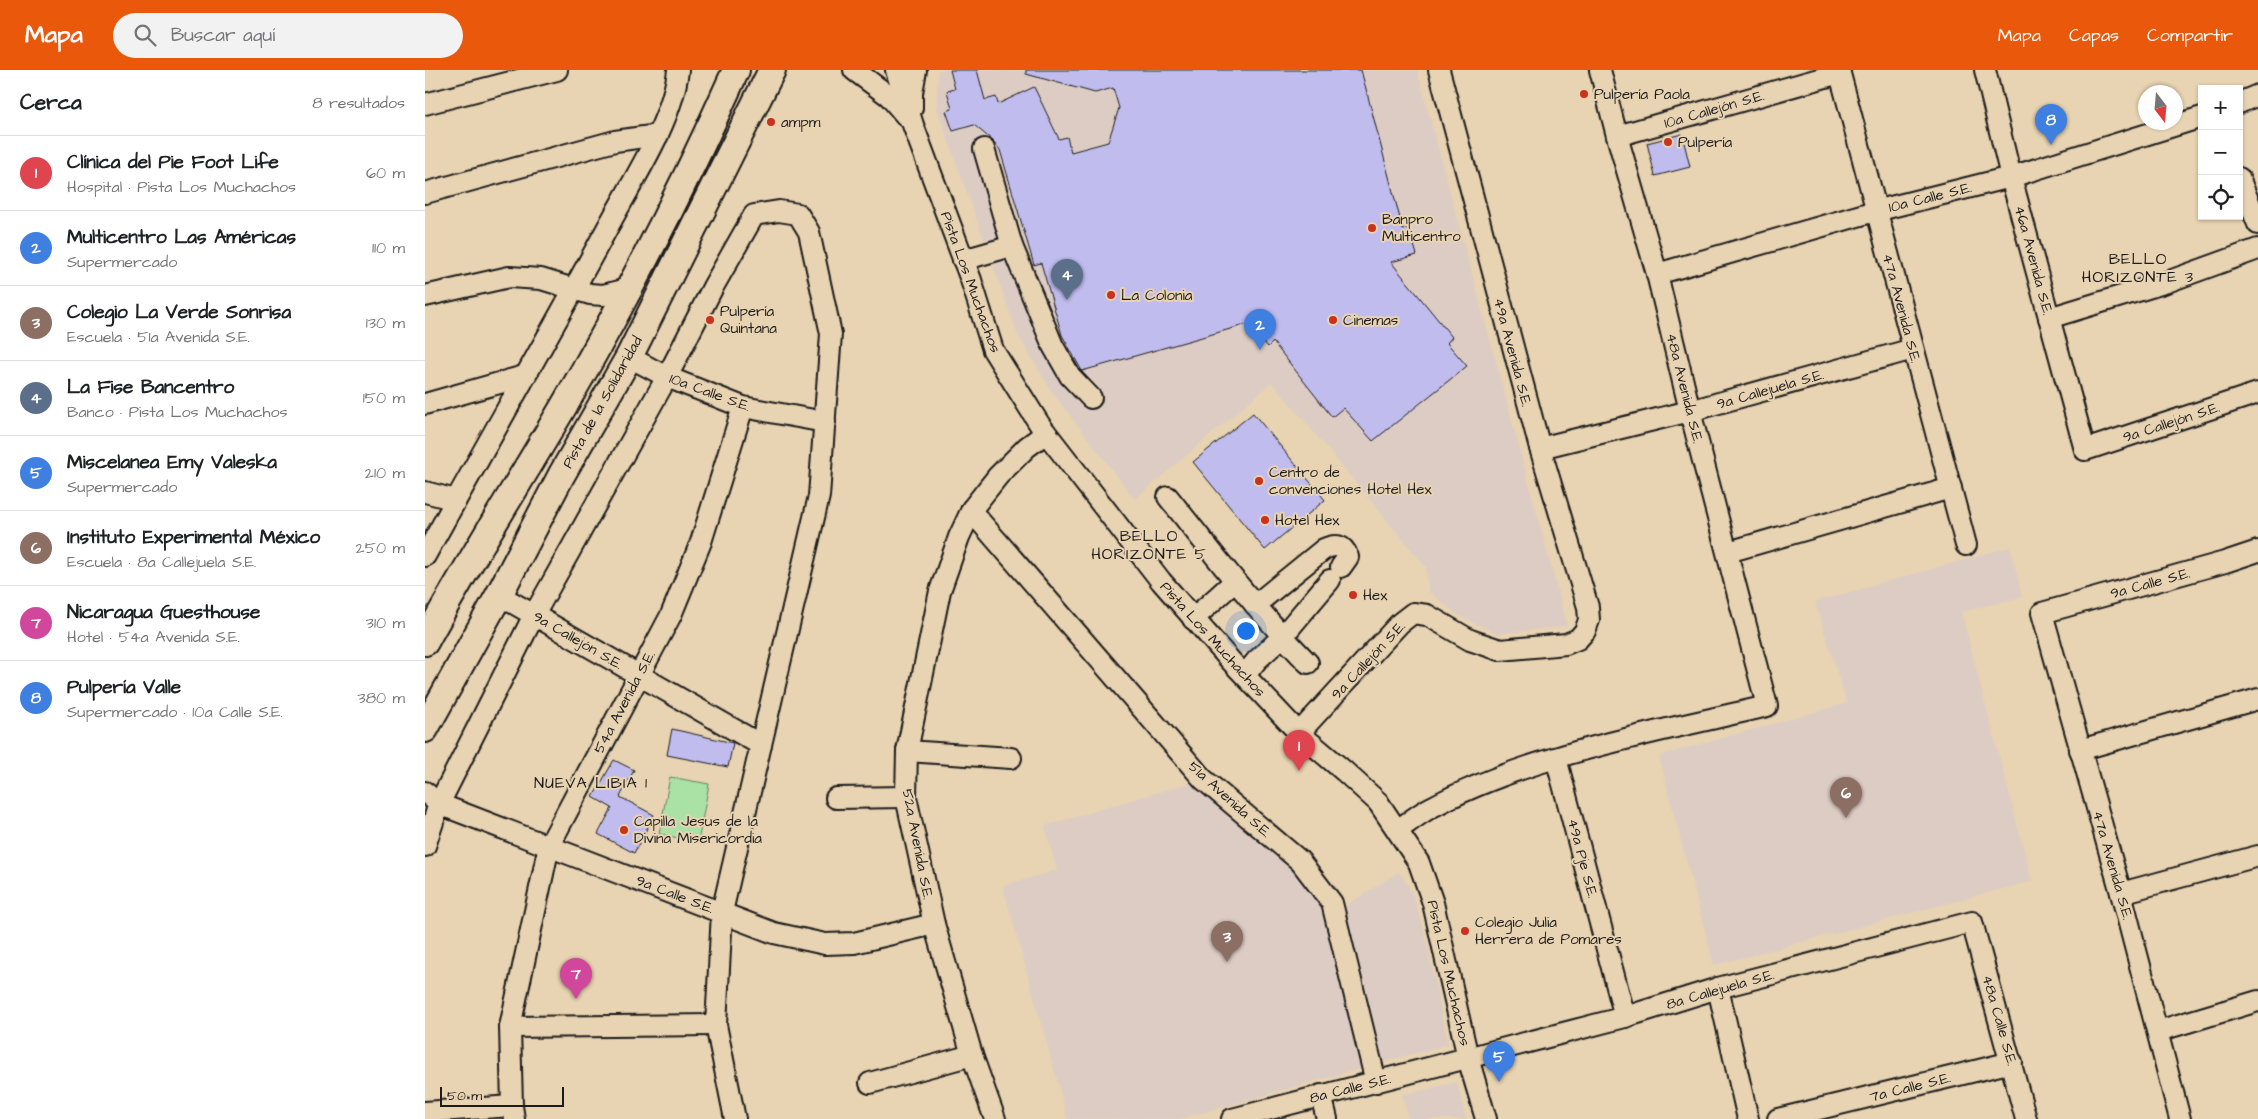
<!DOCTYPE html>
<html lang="es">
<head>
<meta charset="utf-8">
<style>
  body { margin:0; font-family:"Architects Daughter",sans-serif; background:#f2f2f2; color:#202124 }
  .controls { position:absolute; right:15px; top:15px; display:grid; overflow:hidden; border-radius:0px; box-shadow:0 1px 4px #0004 }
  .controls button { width:45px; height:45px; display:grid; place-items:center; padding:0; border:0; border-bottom:1px solid #e0e0e0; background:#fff; color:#202124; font:25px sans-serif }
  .compass { position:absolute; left:1713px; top:15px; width:45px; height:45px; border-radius:50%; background:#fff; box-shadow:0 1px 4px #0004; rotate:164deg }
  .scale { position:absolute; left:15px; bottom:12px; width:124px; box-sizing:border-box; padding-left:5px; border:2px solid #1c1c1c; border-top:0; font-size:14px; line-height:18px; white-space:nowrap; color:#1c1c1c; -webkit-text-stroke:4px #e8d3b2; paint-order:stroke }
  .you { position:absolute; left:820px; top:560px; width:18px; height:18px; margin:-12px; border:4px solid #fff; border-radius:50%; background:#1a73e8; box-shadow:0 0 0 8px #1a73e833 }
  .badge { display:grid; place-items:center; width:32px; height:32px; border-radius:50%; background:#ea580c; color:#fff; font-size:16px; font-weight:700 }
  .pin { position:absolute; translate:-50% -41px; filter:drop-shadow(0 1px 2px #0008) }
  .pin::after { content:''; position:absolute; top:26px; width:18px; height:15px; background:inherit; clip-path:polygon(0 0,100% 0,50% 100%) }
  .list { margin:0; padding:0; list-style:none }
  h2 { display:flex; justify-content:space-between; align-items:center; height:65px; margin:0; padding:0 20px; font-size:21px }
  h2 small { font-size:16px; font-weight:400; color:#757577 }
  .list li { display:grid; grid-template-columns:32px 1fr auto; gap:15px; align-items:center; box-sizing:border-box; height:75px; padding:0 20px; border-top:1px solid #e0e0e0 }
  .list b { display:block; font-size:19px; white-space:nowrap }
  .list p { margin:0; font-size:16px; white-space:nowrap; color:#757577 }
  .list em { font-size:16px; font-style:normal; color:#757577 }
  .icon { flex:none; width:28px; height:28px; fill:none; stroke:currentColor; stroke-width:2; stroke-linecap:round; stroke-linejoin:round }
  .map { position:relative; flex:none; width:1833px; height:1049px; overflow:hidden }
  header { display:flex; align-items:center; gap:30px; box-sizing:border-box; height:70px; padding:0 25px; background:#ea580c; color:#fff }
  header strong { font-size:24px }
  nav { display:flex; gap:28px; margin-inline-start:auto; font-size:18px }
  .search { width:350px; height:45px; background:#f2f2f2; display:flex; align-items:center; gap:12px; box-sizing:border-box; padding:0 18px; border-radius:28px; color:#757577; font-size:19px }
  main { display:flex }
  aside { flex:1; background:#fff }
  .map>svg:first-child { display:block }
  .built { fill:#dcccc4 }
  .green { fill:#aae2a6; stroke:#637f61 }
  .building { fill:#c0bcee; stroke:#1c1c1c }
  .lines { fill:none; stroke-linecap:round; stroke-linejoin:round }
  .minor-casing { stroke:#1c1c1c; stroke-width:24 }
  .major-casing { stroke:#1c1c1c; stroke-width:30 }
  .minor { stroke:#e8d3b2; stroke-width:20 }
  .major { stroke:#e8d3b2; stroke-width:26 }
  .poi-dot { fill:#c8321e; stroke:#e8d3b2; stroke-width:2 }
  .labels { text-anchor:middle; stroke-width:4; stroke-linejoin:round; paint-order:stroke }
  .poi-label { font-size:15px; fill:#1c1c1c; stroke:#e8d3b2; text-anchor:start }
  .street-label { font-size:15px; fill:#1c1c1c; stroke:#e8d3b2 }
  .neighbourhood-label { font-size:16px; letter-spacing:1px; fill:#1c1c1c; stroke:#e8d3b2 }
</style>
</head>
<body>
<header>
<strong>Mapa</strong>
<div class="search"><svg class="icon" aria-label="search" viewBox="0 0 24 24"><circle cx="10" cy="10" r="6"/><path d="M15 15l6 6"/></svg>Buscar aquí</div>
<nav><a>Mapa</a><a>Capas</a><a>Compartir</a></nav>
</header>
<main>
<aside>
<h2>Cerca<small>8 resultados</small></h2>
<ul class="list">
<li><span class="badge" style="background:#e0444e">1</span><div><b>Clínica del Pie Foot Life</b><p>Hospital · Pista Los Muchachos</p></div><em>60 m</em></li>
<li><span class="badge" style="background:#3f7fe0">2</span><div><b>Multicentro Las Américas</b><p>Supermercado</p></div><em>110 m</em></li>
<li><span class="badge" style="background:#8d6e63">3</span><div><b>Colegio La Verde Sonrisa</b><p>Escuela · 51a Avenida S.E.</p></div><em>130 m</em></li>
<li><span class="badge" style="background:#5c6f8a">4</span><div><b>La Fise Bancentro</b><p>Banco · Pista Los Muchachos</p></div><em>150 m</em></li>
<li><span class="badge" style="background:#3f7fe0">5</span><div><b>Miscelanea Emy Valeska</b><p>Supermercado</p></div><em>210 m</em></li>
<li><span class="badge" style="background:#8d6e63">6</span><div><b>Instituto Experimental México</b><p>Escuela · 8a Callejuela S.E.</p></div><em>250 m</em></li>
<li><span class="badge" style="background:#d1479c">7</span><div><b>Nicaragua Guesthouse</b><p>Hotel · 54a Avenida S.E.</p></div><em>310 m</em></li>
<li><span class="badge" style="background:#3f7fe0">8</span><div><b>Pulpería Valle</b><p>Supermercado · 10a Calle S.E.</p></div><em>380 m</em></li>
</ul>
</aside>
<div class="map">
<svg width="1833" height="1049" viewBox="0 0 1833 1049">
  <rect width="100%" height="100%" fill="#e8d3b2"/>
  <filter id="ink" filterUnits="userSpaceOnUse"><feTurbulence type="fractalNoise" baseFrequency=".02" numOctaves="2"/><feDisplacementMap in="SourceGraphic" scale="10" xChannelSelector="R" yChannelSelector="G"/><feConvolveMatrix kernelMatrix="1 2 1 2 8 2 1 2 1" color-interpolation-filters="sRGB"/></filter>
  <g filter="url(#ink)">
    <g class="built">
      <polygon points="513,0 992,0 1142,556 1072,564 1033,545 1003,521 1001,497 847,312 710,429 627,322 593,265 512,38"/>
      <polygon points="1585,477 1597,527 1536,542 1607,811 1289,895 1234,686 1422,633 1390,532"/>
      <polygon points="778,709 908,839 920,836 974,802 988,824 1000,864 1023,974 754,1049 643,1049 578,816 632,800 620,756"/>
      <polygon points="1032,1012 1041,1049 984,1049 977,1025"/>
    </g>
    <polygon class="green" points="245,707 284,714 273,772 234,764"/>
    <g class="building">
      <polygon points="525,0 552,0 560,30 571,27 573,34 609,17 634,69 642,67 646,82 683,72 694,38 688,18 670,23 601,4 601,0 936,0 978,160 984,158 992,185 966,192 1027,267 1022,273 1042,296 948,371 918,338 907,347 848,272 843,277 823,254 657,301 637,265 616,193 609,195 575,80 568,71 549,55 528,61 521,41 527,39 522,21 530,19"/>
      <polygon points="1257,64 1265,97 1230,106 1222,73"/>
      <polygon points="828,343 900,430 840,480 768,392"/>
      <polygon points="247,659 308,673 303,697 242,685"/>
      <polygon points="189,690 209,700 195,727 229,745 209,783 173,764 187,738 168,727"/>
    </g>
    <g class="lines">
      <defs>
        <g id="minor">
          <polyline points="429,0 464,26 481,46"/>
          <polyline points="471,0 488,55 546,210 568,280 615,355 736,511 805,590 874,663 919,701 953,732 994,793 1008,833 1043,988 1061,1049"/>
          <polyline points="1414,0 1541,475"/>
          <polyline points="1560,0 1586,107 1660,380 1833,323"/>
          <polyline points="1814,33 1833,25"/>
          <polyline points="0,34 132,0"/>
          <polyline points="487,38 487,23 491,0"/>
          <polyline points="1192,66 1415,3"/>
          <polyline points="559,79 587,176 628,276 645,306 666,328"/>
          <polyline points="1814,108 1833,154"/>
          <polyline points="0,123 190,71 233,65"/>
          <polyline points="538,190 587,176"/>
          <polyline points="1232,204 1450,141 1586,107 1777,47"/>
          <polyline points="0,226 84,207 116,209 165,224 178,225 203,219"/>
          <polyline points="1624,248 1739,213 1833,179"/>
          <polyline points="204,287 242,307 318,337 400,352"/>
          <polyline points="0,334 99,306"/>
          <polyline points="1115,378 1265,341 1488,279"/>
          <polyline points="0,422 31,430"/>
          <path d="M743,427C788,483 832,541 883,593"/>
          <polyline points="547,439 547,442 778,709 875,791 907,833 951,1012"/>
          <polyline points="1303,482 1526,418"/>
          <path d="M0,486C61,375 124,266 184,155C208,110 248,50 253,0"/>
          <polyline points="74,525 336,675"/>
          <path d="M830,535L899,479C910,474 918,474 923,487L916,497"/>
          <polyline points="768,549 810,511"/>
          <polyline points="820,605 832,590 857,567 905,510"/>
          <polyline points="874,663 975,553 988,543 1002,545 1045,570 1075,580 1141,574 1153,569 1160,561 1164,550 1163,537 1115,378 1014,0"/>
          <polyline points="1655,680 1833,629"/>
          <polyline points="482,681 586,688"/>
          <polyline points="1131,688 1200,947"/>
          <polyline points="0,722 14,734 349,863 400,874 429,873 509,854"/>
          <polyline points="411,728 481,727"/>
          <path d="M973,760C984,752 995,743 1007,737C1106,684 1234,662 1342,636L1265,341L1232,204L1192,66L1175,0"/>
          <polyline points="0,776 14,734 109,545 242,307 288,217 329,145 354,141 373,144 384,162 406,264 394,426 297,842 291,955 310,1049"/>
          <polyline points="1696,823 1833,786"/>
          <polyline points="1293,918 1323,1049"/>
          <polyline points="85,957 291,955"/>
          <polyline points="1733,961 1833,931"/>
          <polyline points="445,1013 547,985"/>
          <polyline points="896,1025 902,1049"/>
          <polyline points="0,1042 87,1036"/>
          <polyline points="89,1049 87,1036 85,957 124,776 246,545 276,472 318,337"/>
          <polyline points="570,1049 547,985 509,854 481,727 482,681 515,521 534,467 547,439 573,406 602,377 621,363"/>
          <polyline points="807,1049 1200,947 1293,918 1547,852 1601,1049"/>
          <polyline points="1353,1049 1587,992"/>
          <polyline points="1755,1049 1696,823 1617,543 1800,492 1833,481"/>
        </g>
        <g id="major">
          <path d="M0,572C44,491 94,413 140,334C203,226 260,114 311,0"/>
          <polyline points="0,659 74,525 137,404 204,287 347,0"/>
        </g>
      </defs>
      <use href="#minor" class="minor-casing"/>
      <use href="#major" class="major-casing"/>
      <use href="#minor" class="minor"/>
      <use href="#major" class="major"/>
    </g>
  </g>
  <g class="poi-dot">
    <circle cx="1159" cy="24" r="5"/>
    <circle cx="346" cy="52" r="5"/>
    <circle cx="1243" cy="72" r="5"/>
    <circle cx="947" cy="158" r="5"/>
    <circle cx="686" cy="225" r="5"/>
    <circle cx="285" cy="250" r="5"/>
    <circle cx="908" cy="250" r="5"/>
    <circle cx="834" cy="411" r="5"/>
    <circle cx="840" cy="450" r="5"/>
    <circle cx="928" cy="525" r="5"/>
    <circle cx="199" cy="760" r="5"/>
    <circle cx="1040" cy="861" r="5"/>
  </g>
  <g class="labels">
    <g class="poi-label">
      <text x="1169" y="29">Pulpería Paola</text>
      <text x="356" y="57">ampm</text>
      <text x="1253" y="77">Pulpería</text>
      <text x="957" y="154">Banpro<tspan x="957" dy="17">Multicentro</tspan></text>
      <text x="696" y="230">La Colonia</text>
      <text x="295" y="246">Pulpería<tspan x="295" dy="17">Quintana</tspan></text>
      <text x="918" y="255">Cinemas</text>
      <text x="844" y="407">Centro de<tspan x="844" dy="17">convenciones Hotel Hex</tspan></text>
      <text x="850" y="455">Hotel Hex</text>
      <text x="938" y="530">Hex</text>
      <text x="209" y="756">Capilla Jesus de la<tspan x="209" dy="17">Divina Misericordia</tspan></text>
      <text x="1050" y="857">Colegio Julia<tspan x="1050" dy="17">Herrera de Pomares</tspan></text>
    </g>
    <g class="street-label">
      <text transform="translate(1289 39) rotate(-16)" y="5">10a Callejón S.E.</text>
      <text transform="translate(1505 127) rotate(-14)" y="5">10a Calle S.E.</text>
      <text transform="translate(1609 190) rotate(75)" y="5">46a Avenida S.E.</text>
      <text transform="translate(546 212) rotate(70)" y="5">Pista Los Muchachos</text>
      <text transform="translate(1477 238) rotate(75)" y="5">47a Avenida S.E.</text>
      <text transform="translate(1088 282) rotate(75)" y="5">49a Avenida S.E.</text>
      <text transform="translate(1260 318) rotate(76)" y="5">48a Avenida S.E.</text>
      <text transform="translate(1345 319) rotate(-16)" y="5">9a Callejuela S.E.</text>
      <text transform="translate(285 322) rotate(20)" y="5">10a Calle S.E.</text>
      <text transform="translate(177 332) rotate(-61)" y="5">Pista de la Solidaridad</text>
      <text transform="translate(1746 352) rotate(-18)" y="5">9a Callejón S.E.</text>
      <text transform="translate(1725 513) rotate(-15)" y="5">9a Calle S.E.</text>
      <text transform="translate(788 569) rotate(48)" y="5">Pista Los Muchachos</text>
      <text transform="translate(153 570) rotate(30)" y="5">9a Callejón S.E.</text>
      <text transform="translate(943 590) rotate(-47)" y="5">9a Callejón S.E.</text>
      <text transform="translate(199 632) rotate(-62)" y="5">54a Avenida S.E.</text>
      <text transform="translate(805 729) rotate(42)" y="5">51a Avenida S.E.</text>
      <text transform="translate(493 774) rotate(79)" y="5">52a Avenida S.E.</text>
      <text transform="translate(1158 788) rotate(75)" y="5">49a Pje S.E.</text>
      <text transform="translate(1688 795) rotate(74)" y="5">47a Avenida S.E.</text>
      <text transform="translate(250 824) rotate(21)" y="5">9a Calle S.E.</text>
      <text transform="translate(1024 903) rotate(77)" y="5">Pista Los Muchachos</text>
      <text transform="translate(1295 919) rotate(-16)" y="5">8a Callejuela S.E.</text>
      <text transform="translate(1575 950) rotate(74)" y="5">48a Calle S.E.</text>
      <text transform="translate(1485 1017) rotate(-14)" y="5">7a Calle S.E.</text>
      <text transform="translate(925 1018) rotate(-14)" y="5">8a Calle S.E.</text>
    </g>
    <g class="neighbourhood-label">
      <text x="1713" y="194">BELLO<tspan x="1713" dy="18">HORIZONTE 3</tspan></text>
      <text x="724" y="471">BELLO<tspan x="724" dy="18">HORIZONTE 5</tspan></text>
      <text x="166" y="718">NUEVA LIBIA 1</text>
    </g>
  </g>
</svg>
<div class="controls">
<button>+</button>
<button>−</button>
<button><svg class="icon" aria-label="locate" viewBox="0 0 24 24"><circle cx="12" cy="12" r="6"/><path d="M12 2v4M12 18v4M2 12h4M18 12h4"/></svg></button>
</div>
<svg class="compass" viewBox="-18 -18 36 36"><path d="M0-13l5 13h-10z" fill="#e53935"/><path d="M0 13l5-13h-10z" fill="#757577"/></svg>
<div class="scale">50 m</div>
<div class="you"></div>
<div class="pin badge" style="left:874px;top:701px;background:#e0444e">1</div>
<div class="pin badge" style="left:835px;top:280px;background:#3f7fe0">2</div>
<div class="pin badge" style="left:802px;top:892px;background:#8d6e63">3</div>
<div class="pin badge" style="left:642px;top:230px;background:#5c6f8a">4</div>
<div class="pin badge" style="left:1074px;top:1012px;background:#3f7fe0">5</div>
<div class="pin badge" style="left:1421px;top:748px;background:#8d6e63">6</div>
<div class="pin badge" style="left:151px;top:929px;background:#d1479c">7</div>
<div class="pin badge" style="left:1626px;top:75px;background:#3f7fe0">8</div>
</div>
</main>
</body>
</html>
